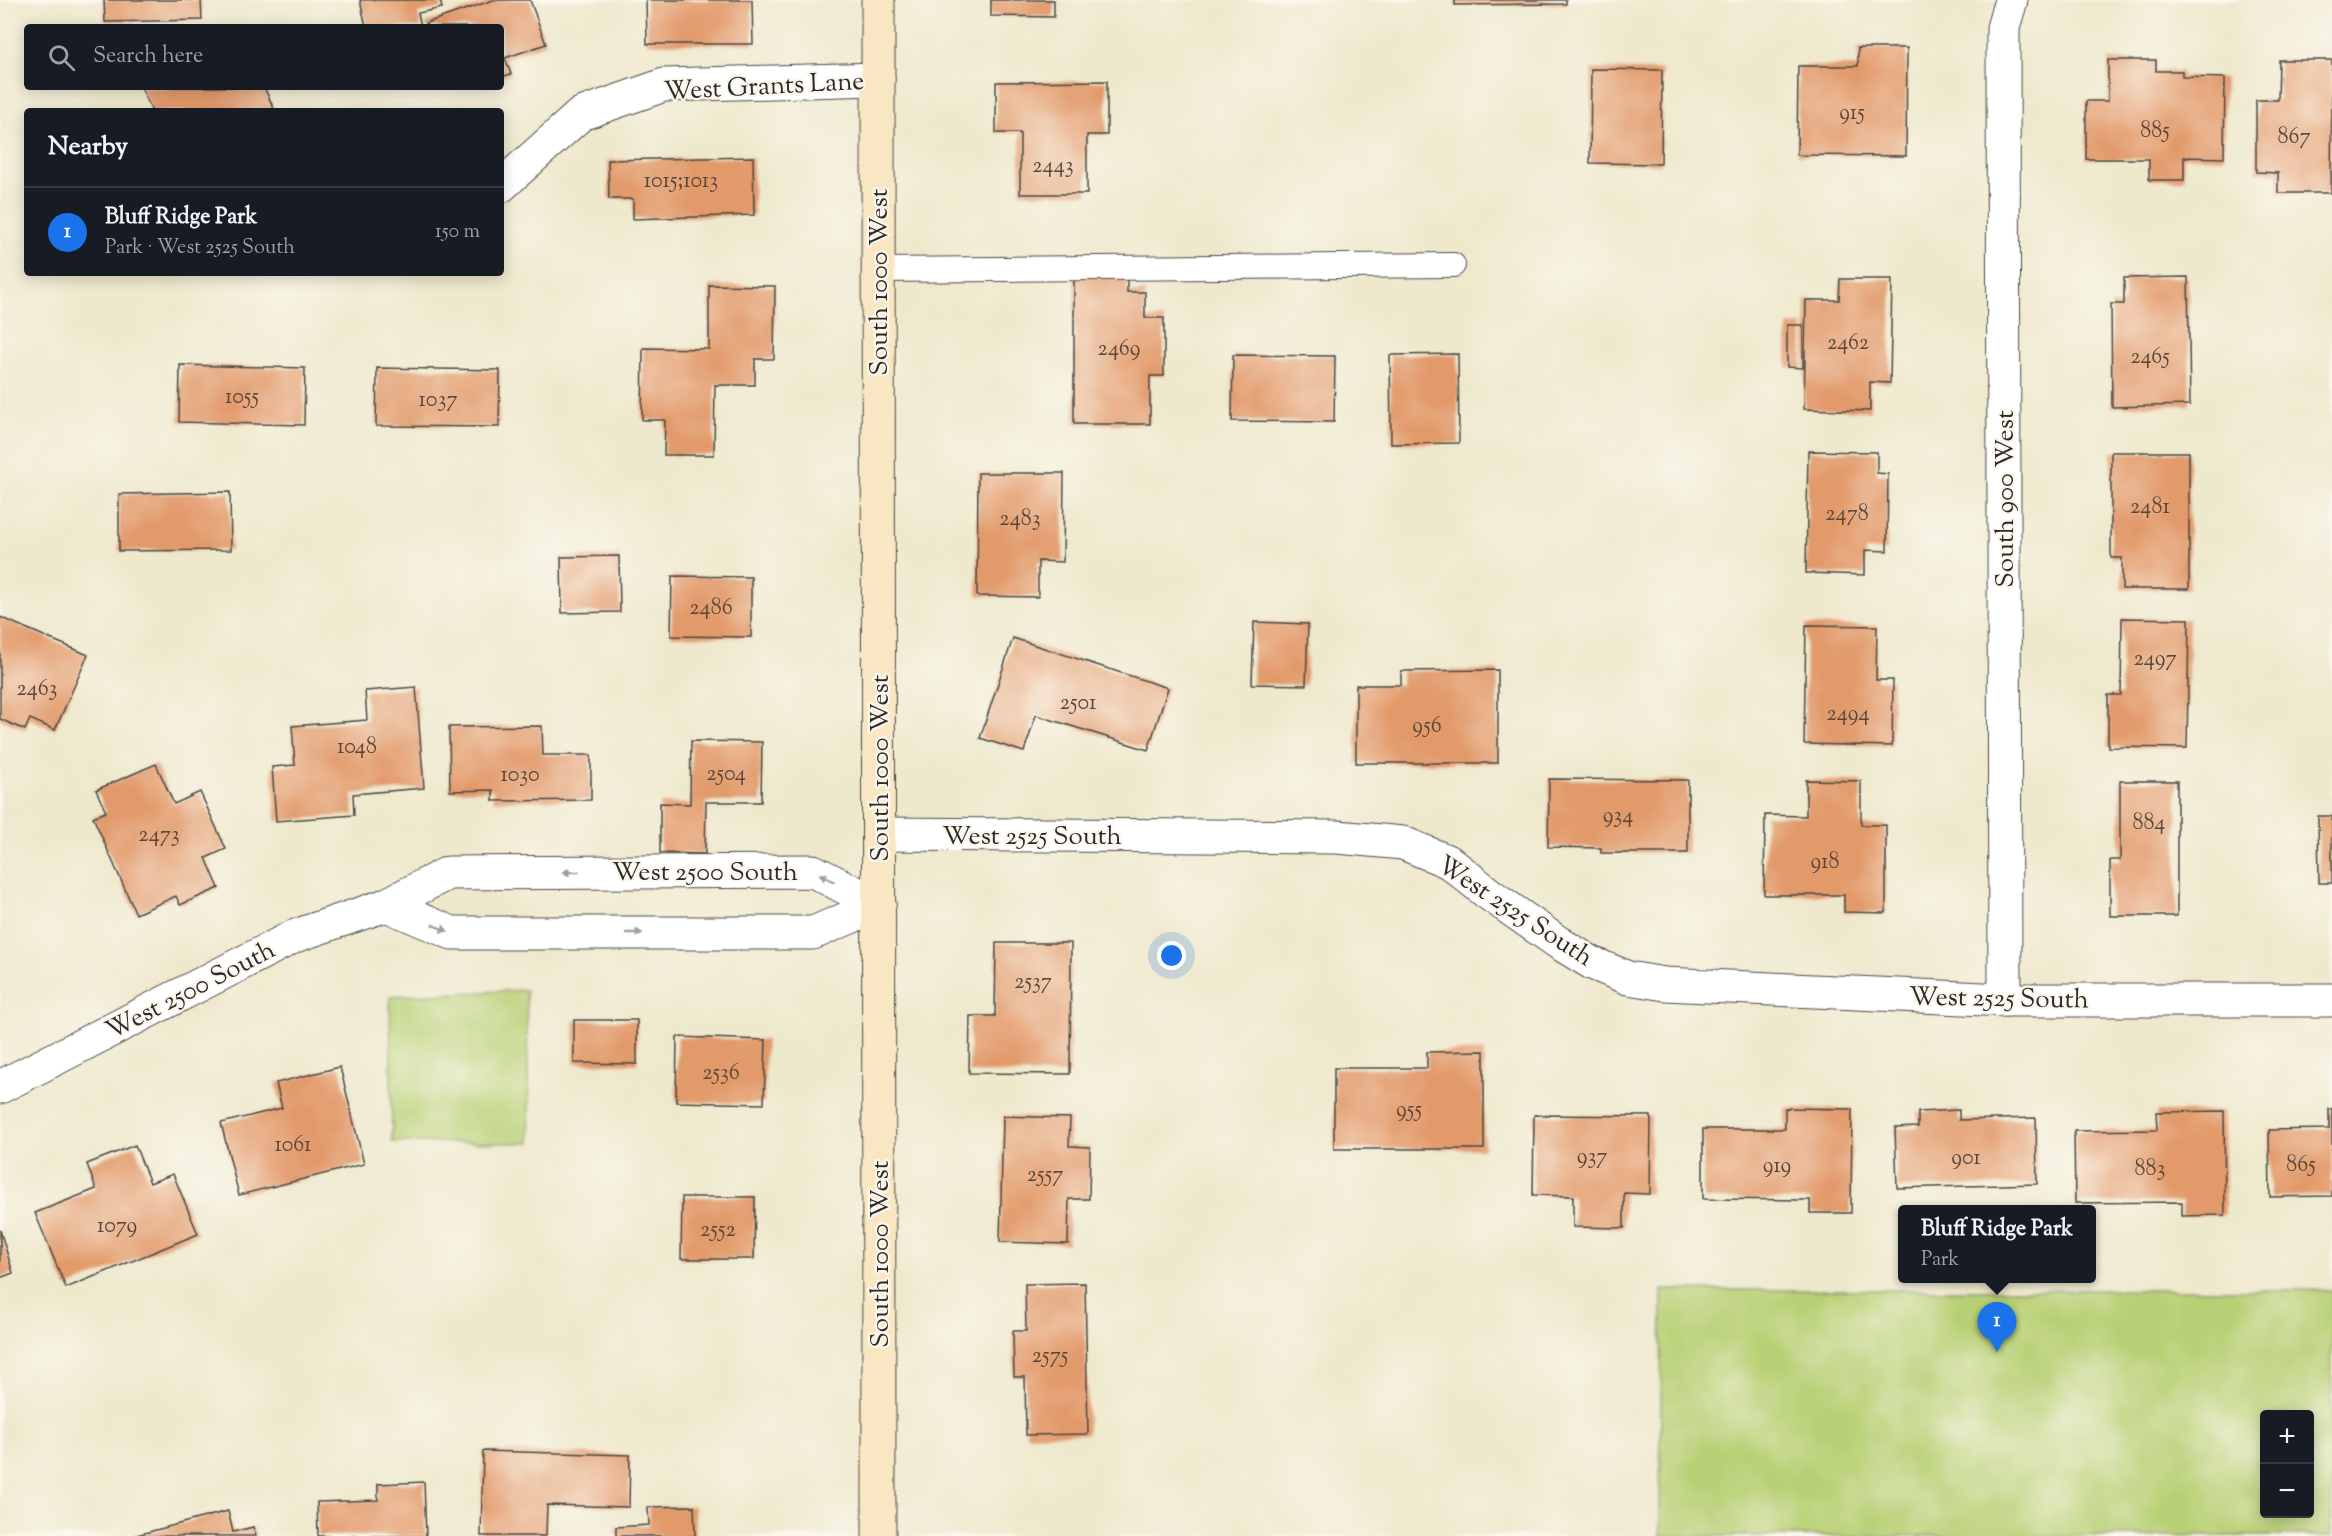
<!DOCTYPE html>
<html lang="en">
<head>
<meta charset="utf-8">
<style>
  body { margin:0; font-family:"Sorts Mill Goudy",serif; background:#20242c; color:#f1f3f6 }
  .controls { position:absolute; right:18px; bottom:18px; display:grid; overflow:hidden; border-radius:6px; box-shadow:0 3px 15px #0003 }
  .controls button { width:54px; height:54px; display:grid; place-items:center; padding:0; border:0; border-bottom:2px solid #363941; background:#171b24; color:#f1f3f6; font:30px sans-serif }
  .you { position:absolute; left:1172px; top:956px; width:21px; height:21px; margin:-15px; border:4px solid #fff; border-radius:50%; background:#1a73e8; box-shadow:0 0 0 9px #1a73e833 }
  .badge { display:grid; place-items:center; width:39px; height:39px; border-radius:50%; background:#1a73e8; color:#fff; font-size:20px; font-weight:700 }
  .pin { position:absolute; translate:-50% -50px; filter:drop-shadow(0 2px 3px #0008) }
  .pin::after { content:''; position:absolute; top:32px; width:21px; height:18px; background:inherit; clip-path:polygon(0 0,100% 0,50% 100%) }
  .popup { position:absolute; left:1898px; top:1205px; width:198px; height:78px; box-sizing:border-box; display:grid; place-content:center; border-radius:6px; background:#171b24; filter:drop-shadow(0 2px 4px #0005); font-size:20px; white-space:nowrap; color:#9ea1a6 }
  .popup b { font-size:22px; color:#f1f3f6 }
  .popup::after { content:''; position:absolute; left:50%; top:100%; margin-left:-12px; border:12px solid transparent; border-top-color:#171b24 }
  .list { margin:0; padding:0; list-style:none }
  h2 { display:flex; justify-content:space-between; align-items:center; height:78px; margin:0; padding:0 24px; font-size:26px }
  h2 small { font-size:20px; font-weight:400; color:#9ea1a6 }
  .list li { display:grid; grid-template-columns:39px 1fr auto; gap:18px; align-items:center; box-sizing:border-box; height:90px; padding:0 24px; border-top:2px solid #363941 }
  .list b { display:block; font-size:22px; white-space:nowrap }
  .list p { margin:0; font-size:20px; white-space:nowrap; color:#9ea1a6 }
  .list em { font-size:20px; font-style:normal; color:#9ea1a6 }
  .icon { flex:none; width:33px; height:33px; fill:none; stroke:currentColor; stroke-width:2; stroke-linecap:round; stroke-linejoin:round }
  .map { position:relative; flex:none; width:2332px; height:1536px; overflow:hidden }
  .search { position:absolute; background:#171b24; box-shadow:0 3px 15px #0003; left:24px; top:24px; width:480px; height:66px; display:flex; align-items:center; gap:15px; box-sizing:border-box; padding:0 21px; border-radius:6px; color:#9ea1a6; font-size:22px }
  .panel { position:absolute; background:#171b24; box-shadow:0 3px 15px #0003; left:24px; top:108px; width:480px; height:168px; border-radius:6px }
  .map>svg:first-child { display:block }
  .green { fill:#b8d075; stroke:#727e50; stroke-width:1.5; fill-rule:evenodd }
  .building { fill:#e29a6b }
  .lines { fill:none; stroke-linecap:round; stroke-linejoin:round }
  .service-casing { stroke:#484743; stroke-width:26 }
  .minor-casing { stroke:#484743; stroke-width:35 }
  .secondary-casing { stroke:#484743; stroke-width:35 }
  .service { stroke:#fff; stroke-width:24 }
  .minor { stroke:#fff; stroke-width:33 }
  .secondary { stroke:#f9e7c3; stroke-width:33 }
  .oneway { fill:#a0a0a0 }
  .labels { text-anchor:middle; stroke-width:4.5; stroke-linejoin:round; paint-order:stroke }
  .number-label { font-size:22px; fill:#59473b }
  .street-label { font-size:26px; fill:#2b2b2b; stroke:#fbf7ec }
</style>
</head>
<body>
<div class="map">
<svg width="2332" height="1536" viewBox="0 0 2332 1536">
  <rect width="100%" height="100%" fill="#fbf7ec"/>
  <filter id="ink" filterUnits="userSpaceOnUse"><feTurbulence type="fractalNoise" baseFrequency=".0167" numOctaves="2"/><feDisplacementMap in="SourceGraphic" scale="12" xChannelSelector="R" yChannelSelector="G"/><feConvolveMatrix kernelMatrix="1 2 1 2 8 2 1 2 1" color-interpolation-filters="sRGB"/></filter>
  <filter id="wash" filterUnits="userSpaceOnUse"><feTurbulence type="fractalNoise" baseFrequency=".008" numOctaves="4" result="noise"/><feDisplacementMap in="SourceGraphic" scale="24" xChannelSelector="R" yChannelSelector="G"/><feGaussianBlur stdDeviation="1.35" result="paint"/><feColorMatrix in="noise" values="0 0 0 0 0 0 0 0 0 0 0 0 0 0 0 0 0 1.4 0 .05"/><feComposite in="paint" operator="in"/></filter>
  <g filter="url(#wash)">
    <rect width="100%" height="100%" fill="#eee8cc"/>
    <g class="green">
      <polygon points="526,990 530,1143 392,1142 390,996"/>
      <path d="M1662,1290H2332V1536H1660ZM2264,1414H2310V1514H2264Z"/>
    </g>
    <g id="blocks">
      <g class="building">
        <polygon points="104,0 201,0 202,20 105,22"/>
        <polygon points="360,0 440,0 442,8 418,13 421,27 366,27"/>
        <polygon points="493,0 530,0 546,44 505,58 511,74 501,77 501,27 427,27 426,23"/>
        <polygon points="646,0 752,0 753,44 647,44"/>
        <polygon points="991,0 1054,0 1054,17 991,16"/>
        <polygon points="1455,0 1566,0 1566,4 1455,5"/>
        <polygon points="1858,48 1907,48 1906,156 1797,155 1798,66 1858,66"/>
        <polygon points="2108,60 2156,60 2156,71 2182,71 2182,77 2225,78 2224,158 2184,157 2184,180 2149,180 2149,159 2086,159 2086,101 2108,101"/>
        <polygon points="2279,60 2332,60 2331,193 2278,193 2278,173 2256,172 2256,100 2278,100"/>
        <polygon points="1591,69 1662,70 1661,164 1590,163"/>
        <polygon points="1107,81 1107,135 1087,135 1087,194 1020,194 1020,133 996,133 996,82"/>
        <polygon points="141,87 264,87 275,111 197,111 196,109 192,111 152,111"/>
        <polygon points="753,157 754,215 633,219 633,199 609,199 608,160"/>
        <polygon points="1074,273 1127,273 1127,292 1145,292 1145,318 1164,318 1164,376 1150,376 1150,424 1074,424"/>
        <polygon points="2188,277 2190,405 2112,407 2111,304 2124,304 2124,278"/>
        <polygon points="1840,279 1892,279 1890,383 1870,382 1870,411 1804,409 1806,300 1839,300"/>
        <polygon points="709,285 775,286 774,359 755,359 755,385 715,385 714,455 664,455 665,420 642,420 643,348 709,349"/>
        <polygon points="1787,325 1803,325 1803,368 1787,367"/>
        <polygon points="1458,354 1459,443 1391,444 1390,355"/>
        <polygon points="1233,355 1335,356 1334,422 1232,421"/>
        <polygon points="180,365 305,368 304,425 179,422"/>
        <polygon points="377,368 500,370 499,427 376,426"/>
        <polygon points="1808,451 1877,452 1877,473 1888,474 1887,551 1865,550 1865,575 1806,573"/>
        <polygon points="2111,452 2189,452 2189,589 2122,589 2122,558 2111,558"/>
        <polygon points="978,473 1064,473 1063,562 1038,561 1038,597 977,596"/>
        <polygon points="230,492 231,550 119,551 119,494"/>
        <polygon points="619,556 620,612 562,613 561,557"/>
        <polygon points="672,576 751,577 751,637 671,636"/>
        <polygon points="0,617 88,655 55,730 30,719 25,730 0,719"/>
        <polygon points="2122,618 2189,619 2187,748 2108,747 2108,695 2121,695"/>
        <polygon points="1254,622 1308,624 1306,685 1252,684"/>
        <polygon points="1806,625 1877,626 1876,680 1893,680 1892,746 1804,744"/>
        <polygon points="1013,638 1168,688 1148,750 1036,715 1024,752 980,738"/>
        <polygon points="1498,670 1498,763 1356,763 1356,685 1401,685 1401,671"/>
        <polygon points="416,687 424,788 353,794 354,815 276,821 272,767 295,765 292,726 367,720 365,691"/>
        <polygon points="542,726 543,755 591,755 591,800 493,801 493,790 450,791 449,727"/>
        <polygon points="691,741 762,742 761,802 706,802 705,854 660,853 660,803 690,804"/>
        <polygon points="156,764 174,804 200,792 226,849 206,858 219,888 180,905 176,896 136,914 93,817 106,812 96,790"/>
        <polygon points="1549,779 1688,780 1688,853 1601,853 1601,848 1548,847"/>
        <polygon points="1806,780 1861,781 1861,825 1886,825 1886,913 1844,912 1844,895 1764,895 1765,815 1806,816"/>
        <polygon points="2120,781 2177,781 2177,916 2110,916 2110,860 2120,860"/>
        <polygon points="2318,816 2332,816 2332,883 2319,883"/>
        <polygon points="996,943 1071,943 1070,1074 969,1073 970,1016 995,1016"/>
        <polygon points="574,1020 637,1020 637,1064 574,1063"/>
        <polygon points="677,1037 766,1040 764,1104 676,1102"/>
        <polygon points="1484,1051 1484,1149 1334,1149 1334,1068 1427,1068 1427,1052"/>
        <polygon points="340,1067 364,1164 239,1195 221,1123 282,1108 276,1083"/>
        <polygon points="1785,1108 1852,1109 1851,1213 1810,1213 1810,1200 1703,1199 1703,1129 1785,1129"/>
        <polygon points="2329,1109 2332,1109 2332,1196 2270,1197 2269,1130 2329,1129"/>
        <polygon points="1959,1110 1959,1120 2036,1118 2037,1184 1897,1188 1895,1128 1918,1127 1918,1112"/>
        <polygon points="2224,1111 2225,1215 2182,1216 2182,1202 2075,1203 2074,1131 2157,1130 2156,1112"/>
        <polygon points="1534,1115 1651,1116 1650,1194 1624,1193 1624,1228 1573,1227 1573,1196 1533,1195"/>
        <polygon points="1003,1116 1070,1118 1069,1146 1090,1147 1089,1199 1069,1199 1068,1244 1000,1242"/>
        <polygon points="135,1145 150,1183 173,1174 198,1234 66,1288 35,1213 96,1189 87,1164"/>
        <polygon points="682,1197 755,1197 754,1259 681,1259"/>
        <polygon points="0,1230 13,1273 0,1278"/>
        <polygon points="1085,1283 1088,1434 1026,1435 1025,1377 1014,1377 1013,1331 1026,1331 1025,1284"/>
        <polygon points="483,1451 630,1455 629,1507 547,1505 546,1536 481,1536"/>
        <polygon points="424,1482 426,1536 318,1536 317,1502 378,1500 378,1484"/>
        <polygon points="694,1506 695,1536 616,1536 616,1527 649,1525 648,1507"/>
        <polygon points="228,1511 233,1532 253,1527 256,1536 133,1536"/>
      </g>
    </g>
  </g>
  <g filter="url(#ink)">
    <use href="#blocks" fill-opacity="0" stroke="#484743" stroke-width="1.5"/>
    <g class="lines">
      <defs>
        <polyline id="service" points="878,270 1453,265"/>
        <g id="minor">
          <polyline points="501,186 581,114 664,85 878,79"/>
          <polyline points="879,834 1337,837 1403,843 1449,862 1489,894 1559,943 1592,963 1628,978 1665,984 2005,1000 2332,1000"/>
          <polyline points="386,905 452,933 813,933 879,905"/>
          <polyline points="2005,1000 2003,28 2011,0"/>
          <polyline points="0,1087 295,936 386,905 448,873 813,871 879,905"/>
        </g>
        <polyline id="secondary" points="878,0 879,1536"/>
      </defs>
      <use href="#service" class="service-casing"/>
      <use href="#minor" class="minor-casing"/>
      <use href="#secondary" class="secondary-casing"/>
      <use href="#service" class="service"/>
      <use href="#minor" class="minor"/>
      <use href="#secondary" class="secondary"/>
    </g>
    <defs><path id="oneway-solid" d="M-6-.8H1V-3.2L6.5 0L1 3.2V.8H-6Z" transform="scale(1.5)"/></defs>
    <g class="oneway">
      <use href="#oneway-solid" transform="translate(571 872) rotate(180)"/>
      <use href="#oneway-solid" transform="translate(827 878) rotate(-153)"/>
      <use href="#oneway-solid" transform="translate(440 928) rotate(23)"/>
      <use href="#oneway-solid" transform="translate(634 933)"/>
    </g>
  </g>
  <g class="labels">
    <g class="number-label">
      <text x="1852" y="119">915</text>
      <text x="2155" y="137">885</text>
      <text x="2294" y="143">867</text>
      <text x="1053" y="172">2443</text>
      <text x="681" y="187">1015;1013</text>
      <text x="1848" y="349">2462</text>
      <text x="1119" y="355">2469</text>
      <text x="2150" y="363">2465</text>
      <text x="242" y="403">1055</text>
      <text x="438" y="406">1037</text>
      <text x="2150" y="513">2481</text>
      <text x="1847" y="520">2478</text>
      <text x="1020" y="525">2483</text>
      <text x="711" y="614">2486</text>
      <text x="2155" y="665">2497</text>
      <text x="37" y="695">2463</text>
      <text x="1078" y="709">2501</text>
      <text x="1848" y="720">2494</text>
      <text x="1427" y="732">956</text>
      <text x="357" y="753">1048</text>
      <text x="726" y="780">2504</text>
      <text x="520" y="781">1030</text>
      <text x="1618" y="822">934</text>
      <text x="2149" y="829">884</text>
      <text x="159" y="841">2473</text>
      <text x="1825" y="868">918</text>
      <text x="1033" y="988">2537</text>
      <text x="721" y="1079">2536</text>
      <text x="1409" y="1116">955</text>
      <text x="293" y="1151">1061</text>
      <text x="1592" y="1163">937</text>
      <text x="1966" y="1164">901</text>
      <text x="2301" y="1171">865</text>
      <text x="1777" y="1172">919</text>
      <text x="2150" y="1175">883</text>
      <text x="1045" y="1181">2557</text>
      <text x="117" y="1232">1079</text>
      <text x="718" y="1236">2552</text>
      <text x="1050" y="1362">2575</text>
    </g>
    <g class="street-label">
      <text transform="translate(764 85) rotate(-3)" y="9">West Grants Lane</text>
      <text transform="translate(878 282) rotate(-90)" y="9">South 1000 West</text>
      <text transform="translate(2004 499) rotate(-90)" y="9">South 900 West</text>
      <text transform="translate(879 768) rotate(-90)" y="9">South 1000 West</text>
      <text x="1032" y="844">West 2525 South</text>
      <text x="705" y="880">West 2500 South</text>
      <text transform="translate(1516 910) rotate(33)" y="9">West 2525 South</text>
      <text transform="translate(190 989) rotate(-27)" y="9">West 2500 South</text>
      <text transform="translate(1999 997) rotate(1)" y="9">West 2525 South</text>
      <text transform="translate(879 1254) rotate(-90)" y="9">South 1000 West</text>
    </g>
  </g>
</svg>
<div class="controls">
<button>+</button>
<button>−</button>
</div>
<div class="you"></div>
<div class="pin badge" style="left:1997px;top:1352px">1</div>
<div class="popup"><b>Bluff Ridge Park</b>Park</div>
<div class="search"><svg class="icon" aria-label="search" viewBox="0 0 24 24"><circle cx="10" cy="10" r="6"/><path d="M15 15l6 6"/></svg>Search here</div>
<section class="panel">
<h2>Nearby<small></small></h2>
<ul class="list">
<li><span class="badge">1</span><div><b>Bluff Ridge Park</b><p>Park · West 2525 South</p></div><em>150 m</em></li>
</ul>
</section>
</div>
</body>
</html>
